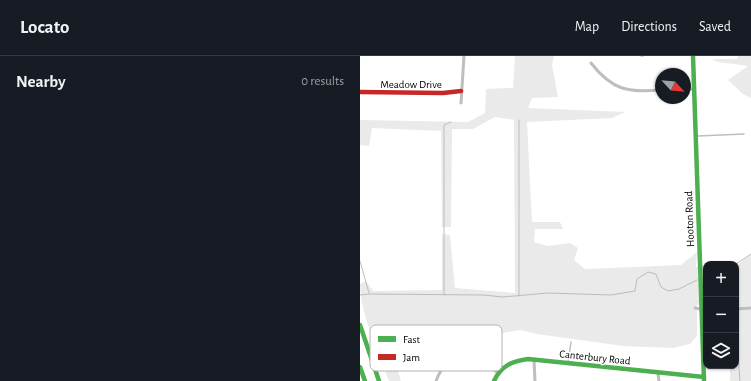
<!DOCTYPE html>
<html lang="en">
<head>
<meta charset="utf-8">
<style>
  body { margin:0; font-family:"Alegreya Sans",sans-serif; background:#20242c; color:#f1f3f6 }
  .controls { position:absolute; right:12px; bottom:12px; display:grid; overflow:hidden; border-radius:8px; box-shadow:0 1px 3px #0004 }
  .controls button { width:36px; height:36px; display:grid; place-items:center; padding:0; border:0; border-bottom:1px solid #363941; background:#171b24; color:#f1f3f6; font:20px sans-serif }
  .compass { position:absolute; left:295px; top:12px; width:36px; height:36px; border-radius:50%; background:#171b24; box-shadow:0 1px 3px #0004; rotate:116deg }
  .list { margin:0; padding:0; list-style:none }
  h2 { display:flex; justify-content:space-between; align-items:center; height:52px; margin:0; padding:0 16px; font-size:17px }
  h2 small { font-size:13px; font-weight:400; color:#9ea1a6 }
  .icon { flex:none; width:22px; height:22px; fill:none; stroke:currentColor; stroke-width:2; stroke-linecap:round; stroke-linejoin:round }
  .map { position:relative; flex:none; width:391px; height:325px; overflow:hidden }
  header { display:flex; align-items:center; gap:24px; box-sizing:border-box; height:56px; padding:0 20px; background:#171b24; border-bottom:1px solid #363941 }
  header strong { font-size:19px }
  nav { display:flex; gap:22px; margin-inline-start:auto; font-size:14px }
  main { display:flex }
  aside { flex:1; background:#171b24 }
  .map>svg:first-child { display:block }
  .green { fill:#eaeaea }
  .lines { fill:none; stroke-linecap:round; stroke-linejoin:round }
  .stream { stroke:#bcbcbc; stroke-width:1 }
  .lane { stroke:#bebebe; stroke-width:1.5 }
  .street { stroke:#bebebe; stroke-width:3 }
  .fast { stroke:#4caf50; stroke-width:4.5 }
  .jam { stroke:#c62828; stroke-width:4.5 }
  .labels { text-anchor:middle; stroke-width:3; stroke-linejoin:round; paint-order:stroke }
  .street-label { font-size:11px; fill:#000; stroke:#fff }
  .key { fill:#fff; stroke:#b2b2b2; stroke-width:1 }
  .key-label { font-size:11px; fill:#000 }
</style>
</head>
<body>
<header>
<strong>Locato</strong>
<nav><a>Map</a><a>Directions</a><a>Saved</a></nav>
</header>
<main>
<aside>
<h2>Nearby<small>0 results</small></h2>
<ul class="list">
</ul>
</aside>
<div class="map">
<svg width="391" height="325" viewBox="0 0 391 325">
  <rect width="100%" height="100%" fill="#fff"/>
  <g class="green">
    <path d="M155,0H194L192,9L198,41L172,42L168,52L265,56L252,62L167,66L172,166H200L203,173H175L174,186L188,190L210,187L218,192L214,204L225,213L321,209L337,196L336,211H346V248L337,249V280L330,288L313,292L263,290L177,278L160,274L137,278L91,273L73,287L29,285L41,325H29C19,297 0,257 0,228L6,225L13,235L82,234V178L90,179L95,232L155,237L154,64L135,61L113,73H92L91,171H82L81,75L12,72L9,90L0,89V64L108,66L125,57L126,33L153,32Z"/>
    <polygon points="378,0 391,0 391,42 383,38 368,24 388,10 358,6 352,3 377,3"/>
    <polygon points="391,198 391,325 370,325 370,310 376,310 376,210"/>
  </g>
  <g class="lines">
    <g class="stream">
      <polyline points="0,205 9,237"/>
      <polyline points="376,208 391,198"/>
      <polyline points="343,223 346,223"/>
      <polyline points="0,239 9,238 123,239 143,241 188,237 251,239 275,235 277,223 288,216 296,218 301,231 308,235 319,233 337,224"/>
      <polyline points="84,239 84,69 91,66"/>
      <polyline points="159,240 159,64"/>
      <polyline points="376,277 380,325"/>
    </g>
    <g class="lane">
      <polyline points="281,0 283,0"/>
      <polyline points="338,80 384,78"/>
      <polyline points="208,306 211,286"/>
    </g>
    <g class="street">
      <path d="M231,7C252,34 268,37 301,34"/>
      <polyline points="325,33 334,33"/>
      <polyline points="101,47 104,0"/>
      <polyline points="335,252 346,254"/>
      <polyline points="376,253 391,252"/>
      <polyline points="174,304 175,325"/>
      <polyline points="298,318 299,325"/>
      <path d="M76,325C89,290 115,300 138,317"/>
    </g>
    <g class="fast">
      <polyline points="333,0 344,325"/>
      <polyline points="0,269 19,325"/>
      <polyline points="0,311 5,325"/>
      <path d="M134,325C141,310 152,305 168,303L344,321"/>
    </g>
    <polyline class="jam" points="0,36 83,37 101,35"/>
  </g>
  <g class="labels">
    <g class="street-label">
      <text x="51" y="32">Meadow Drive</text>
      <text transform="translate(329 163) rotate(-92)" y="4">Hooton Road</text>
      <text transform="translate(235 301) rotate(6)" y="4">Canterbury Road</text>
    </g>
  </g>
  <rect x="10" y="269" width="132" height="46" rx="6" class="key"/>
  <rect x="18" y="280" width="18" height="6" fill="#4caf50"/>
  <rect x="18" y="298" width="18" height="6" fill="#c62828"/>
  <g class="key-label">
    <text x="43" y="287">Fast</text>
    <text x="43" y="305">Jam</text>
  </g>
</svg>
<div class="controls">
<button>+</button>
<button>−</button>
<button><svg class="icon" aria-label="layers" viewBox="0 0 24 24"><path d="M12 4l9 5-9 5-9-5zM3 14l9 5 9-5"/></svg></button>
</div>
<svg class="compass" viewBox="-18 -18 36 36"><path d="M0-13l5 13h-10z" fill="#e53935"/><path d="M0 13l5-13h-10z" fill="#9ea1a6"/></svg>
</div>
</main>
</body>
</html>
